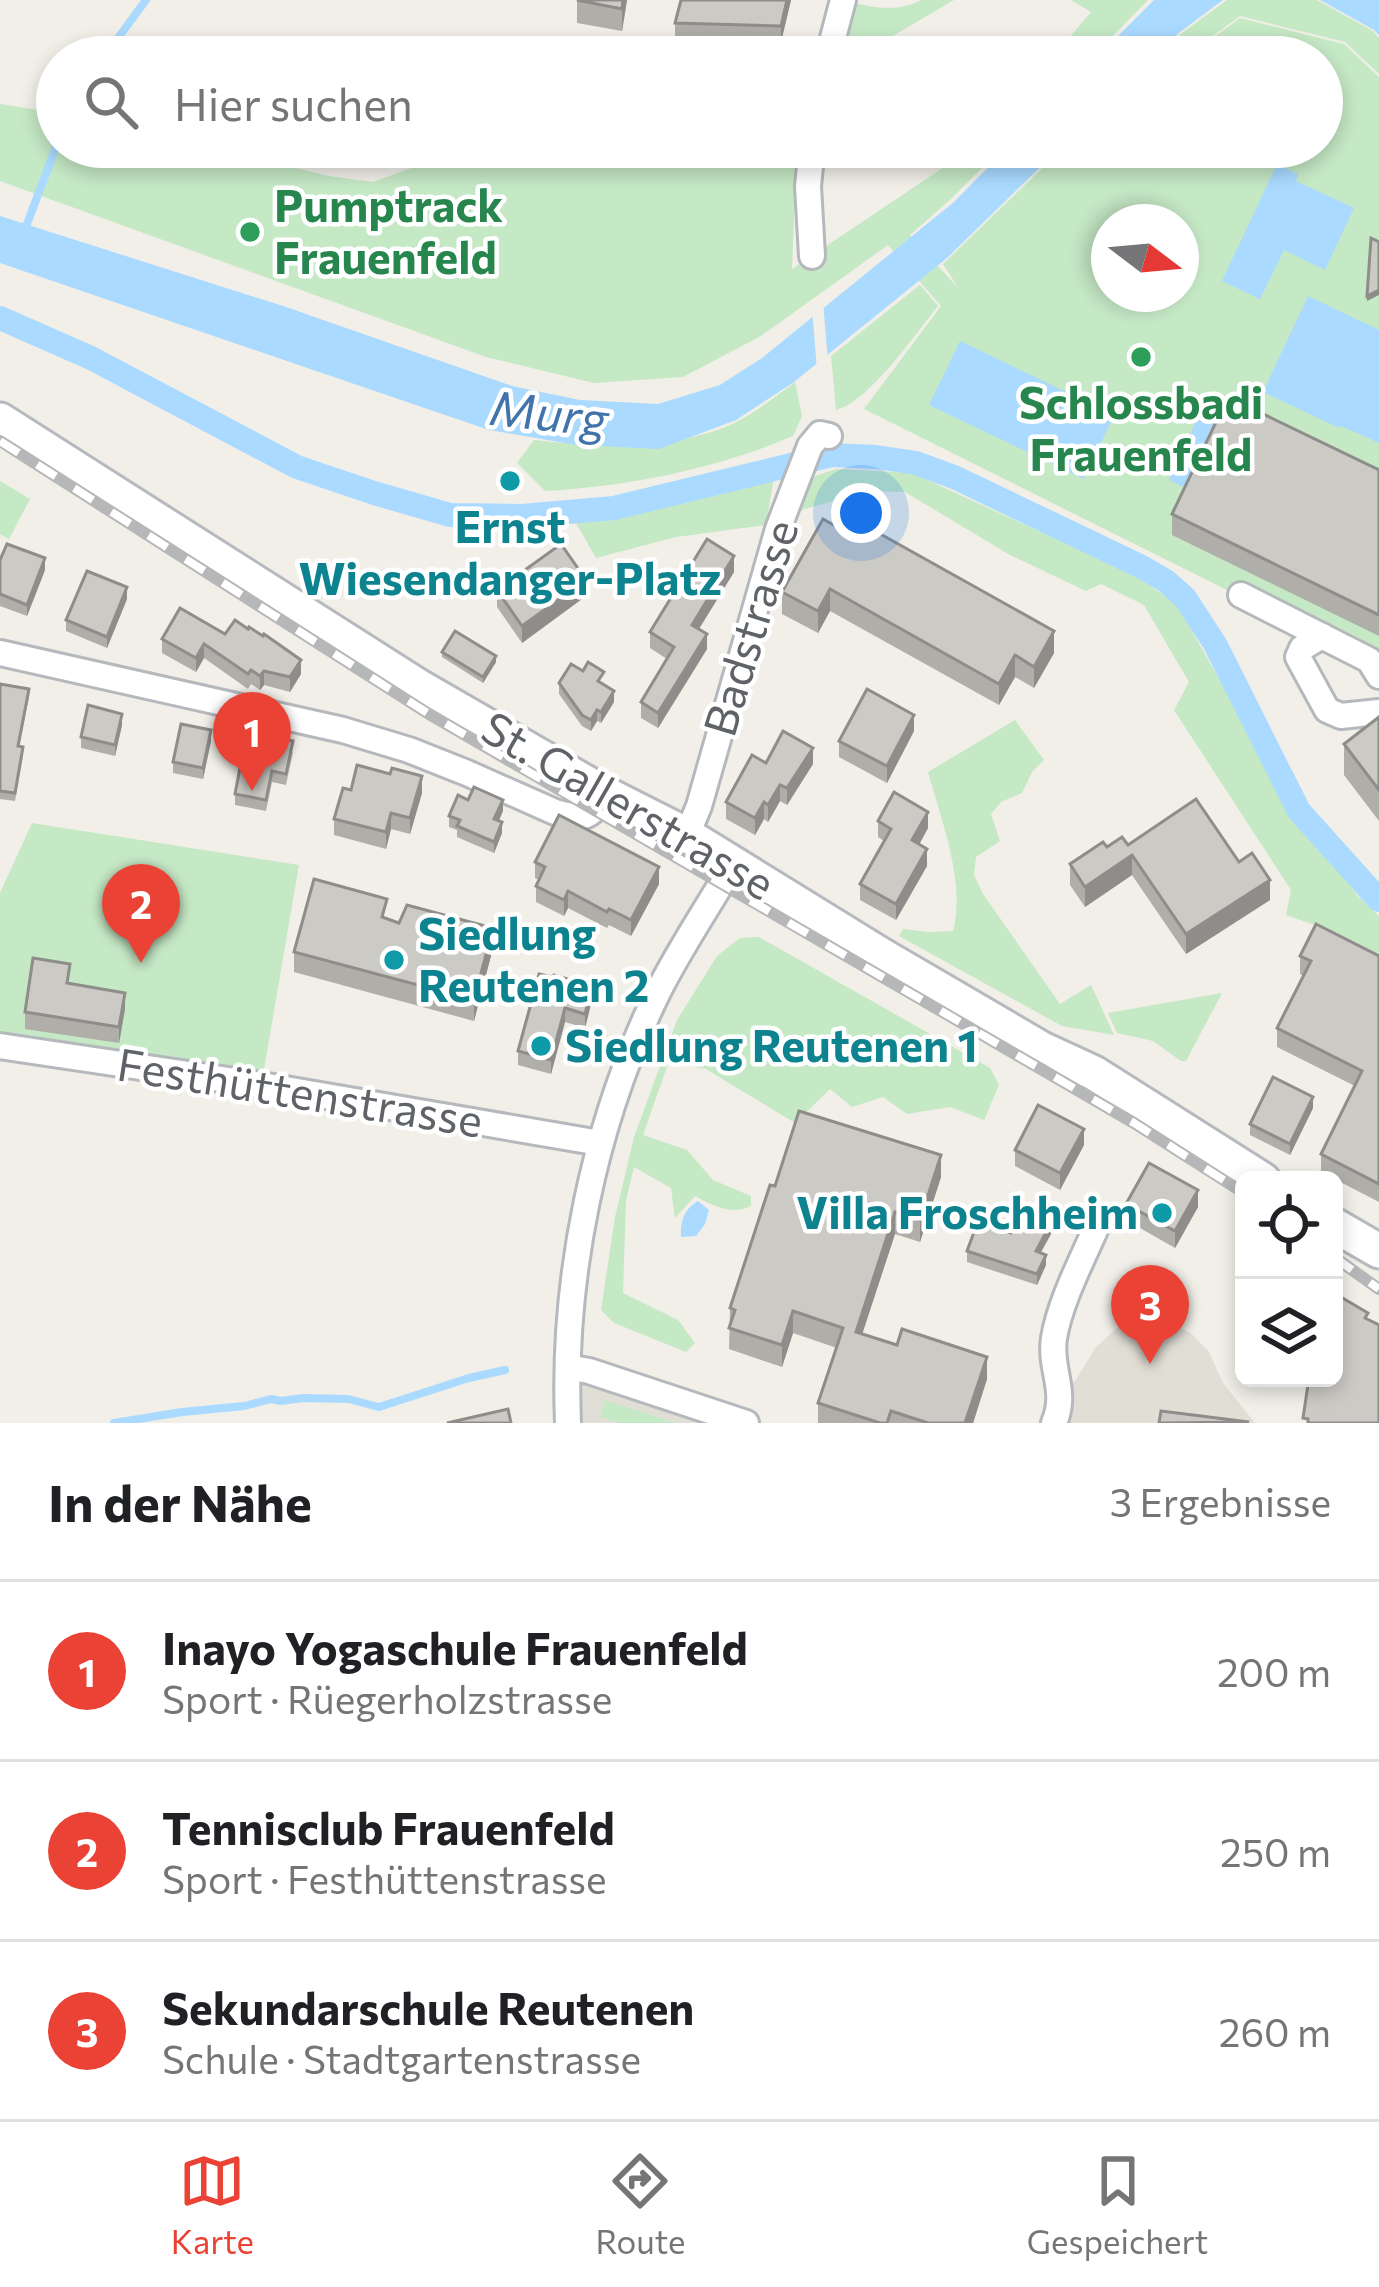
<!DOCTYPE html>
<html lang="de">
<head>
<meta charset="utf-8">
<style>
  body { margin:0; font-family:Commissioner,sans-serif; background:#f2f2f2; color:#202124 }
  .controls { position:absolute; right:36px; bottom:36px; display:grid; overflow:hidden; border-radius:18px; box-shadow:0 6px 18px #0003 }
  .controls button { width:108px; height:108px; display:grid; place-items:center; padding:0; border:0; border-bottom:3px solid #e0e0e0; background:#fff; color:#202124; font:60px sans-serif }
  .compass { position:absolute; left:1091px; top:204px; width:108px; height:108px; border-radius:50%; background:#fff; box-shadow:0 6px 18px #0003; rotate:106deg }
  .you { position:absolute; left:861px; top:513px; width:42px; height:42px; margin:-30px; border:9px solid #fff; border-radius:50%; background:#1a73e8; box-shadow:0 0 0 18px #1a73e833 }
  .badge { display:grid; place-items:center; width:78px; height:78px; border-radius:50%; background:#ea4335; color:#fff; font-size:39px; font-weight:700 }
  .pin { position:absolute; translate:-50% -99px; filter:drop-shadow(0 3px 6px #0008) }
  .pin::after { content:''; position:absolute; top:63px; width:42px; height:36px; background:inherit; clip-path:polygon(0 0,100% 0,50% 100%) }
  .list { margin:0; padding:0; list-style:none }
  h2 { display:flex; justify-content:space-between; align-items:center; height:156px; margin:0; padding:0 48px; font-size:51px }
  h2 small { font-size:39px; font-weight:400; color:#757577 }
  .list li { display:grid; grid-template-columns:78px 1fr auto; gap:36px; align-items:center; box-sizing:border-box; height:180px; padding:0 48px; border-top:3px solid #e0e0e0 }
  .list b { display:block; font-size:45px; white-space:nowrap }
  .list p { margin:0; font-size:39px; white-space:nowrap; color:#757577 }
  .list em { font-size:39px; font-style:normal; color:#757577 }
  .icon { flex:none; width:66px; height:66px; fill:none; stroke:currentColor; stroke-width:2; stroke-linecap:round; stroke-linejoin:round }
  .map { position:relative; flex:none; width:1379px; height:1423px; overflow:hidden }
  .search { position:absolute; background:#fff; box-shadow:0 6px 18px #0003; left:36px; right:36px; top:36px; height:132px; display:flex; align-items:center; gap:30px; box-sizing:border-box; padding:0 42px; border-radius:66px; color:#757577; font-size:45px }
  .sheet { height:696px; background:#fff }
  nav { display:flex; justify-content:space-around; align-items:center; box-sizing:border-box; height:168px; border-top:3px solid #e0e0e0; background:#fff; font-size:33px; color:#757577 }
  nav a { display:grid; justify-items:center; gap:6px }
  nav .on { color:#ea4335 }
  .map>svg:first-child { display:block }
  .education { fill:#e1ded6 }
  .green { fill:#c5e8c5; fill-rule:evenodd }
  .water { fill:#aadaff }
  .pier { fill:#f1efe8 }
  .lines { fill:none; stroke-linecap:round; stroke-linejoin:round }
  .stream { stroke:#aadaff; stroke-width:8 }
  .canal { stroke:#aadaff; stroke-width:24 }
  .minor-casing { stroke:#b5b8bc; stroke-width:30 }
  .secondary-casing { stroke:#b6babf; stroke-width:39 }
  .minor { stroke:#fff; stroke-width:24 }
  .secondary { stroke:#fff; stroke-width:33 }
  .rail-casing { stroke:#b6b7b8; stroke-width:12 }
  .rail { stroke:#fff; stroke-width:8; stroke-dasharray:22; stroke-linecap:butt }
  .wall { fill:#afaea9 }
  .shaded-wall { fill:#8f8d8a }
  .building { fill:#cccac5; stroke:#8f8d8a; stroke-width:3 }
  .leisure-dot { fill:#2e9e5b; stroke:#fff; stroke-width:4.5 }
  .culture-dot { fill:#0f9aa8; stroke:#fff; stroke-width:4.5 }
  .labels { text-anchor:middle; stroke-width:9; stroke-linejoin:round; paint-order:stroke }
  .leisure-label { font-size:45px; font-weight:bold; fill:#27864d; stroke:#fff; text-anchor:start }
  .culture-label { font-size:45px; font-weight:bold; fill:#0d838f; stroke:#fff; text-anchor:start }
  .street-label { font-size:45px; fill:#5f6368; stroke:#fff }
  .water-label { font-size:48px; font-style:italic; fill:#4174aa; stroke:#fff }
</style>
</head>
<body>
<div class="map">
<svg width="1379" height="1423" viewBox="0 0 1379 1423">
  <rect width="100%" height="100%" fill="#f1efe8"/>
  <g class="education">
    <polygon points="1139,1319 1169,1322 1192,1334 1209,1352 1223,1383 1255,1423 1054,1423 1061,1394 1075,1381 1096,1347 1117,1328"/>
    <polygon points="568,1367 746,1423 569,1423"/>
  </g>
  <g class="green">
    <path d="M921,0H954L857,57H840L853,3C877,8 899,12 921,0Z"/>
    <polygon points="1071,0 1148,0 1092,57 1053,57 1091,12"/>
    <polygon points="1227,0 1317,0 1373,31 1379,38 1379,74 1345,42 1240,16 1184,57 1158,57 1182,33"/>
    <path d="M1240,18L1344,44L1379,77V666L864,409L941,306L888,245L761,336L683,377L594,383L486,357L0,181V104L57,113V147H250L271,162L329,176L373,182L417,166L410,149L314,159L272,147H797L792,269L950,163L966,147H1003L952,198L910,235L959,289L943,264L1064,147H1322V57H1187ZM1109,222H1181V294H1109Z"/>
    <path d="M920,285L938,306C916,333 869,402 836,410L831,356Z"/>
    <path d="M795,382L802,416L793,436C715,469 630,486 545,491L517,463L534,440C597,447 662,450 723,428C747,419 774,398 795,382Z"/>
    <polygon points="836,469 912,473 1137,576 1177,605 1298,817 1358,896 1379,916 1379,968 1315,925 1286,915 1291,890 1174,710 1189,682 1144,605 1101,584 1086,591 1010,555 905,492 869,491 794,512 804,480"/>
    <polygon points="774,477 766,525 676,537 596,558 576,523"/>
    <polygon points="0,481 30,499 9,539 0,534"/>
    <path d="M1015,720L1044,760L1032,772L1022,793L1001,802L991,814L1000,841L976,857L974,875L983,894L1060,1004L1091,985L1114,1035L1062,1026L899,936L903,929L928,932L953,931C966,883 941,819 928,772Z"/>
    <polygon points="32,823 299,865 263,1075 0,1033 0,893"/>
    <path d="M759,937L990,1068L999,1085L984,1120L950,1107L907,1114L883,1097L852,1107L830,1089L795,1123L706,1069L669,1061L643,1135L687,1150L713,1180L751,1196V1206C732,1216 712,1205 695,1196L675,1218L671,1188L634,1167L626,1200L623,1293L678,1320L695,1343L686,1352L614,1323L601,1310L615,1217L634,1137L677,1020L717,956L740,938Z"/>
    <polygon points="1222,993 1186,1061 1181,1061 1153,1041 1117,1033 1108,1013"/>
    <polygon points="605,1400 676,1423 618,1423 600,1417"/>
  </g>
  <g class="water">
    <polygon points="1154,0 1223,0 1180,32 1154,57 1097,57"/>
    <polygon points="1320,0 1379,0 1379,35 1374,30"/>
    <polygon points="1008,147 1061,147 947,258 794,382 736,420 659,449 577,445 489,430 0,263 0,216 286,307 512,386 580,400 658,404 720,385 762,358 954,202"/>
    <polygon points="1277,164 1298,174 1296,181 1354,208 1325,270 1284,250 1260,299 1222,281"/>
    <polygon points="1308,296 1379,330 1379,443 1341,426 1339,428 1263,392"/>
    <polygon points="960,341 1114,415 1084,479 929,405"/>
    <polygon points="1199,415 1219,425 1188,489 1169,480"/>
    <path d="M698,1201L709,1210L705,1224L696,1236L681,1237C680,1221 684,1209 698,1201Z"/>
  </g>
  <polygon class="pier" points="823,301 828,362 817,370 812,309"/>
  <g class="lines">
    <g class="stream">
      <polyline points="104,57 146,0"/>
      <polyline points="24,232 57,144"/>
      <polyline points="114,1423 182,1412 244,1406 271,1399 281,1401 303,1398 348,1399 379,1407 469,1378 505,1370"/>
    </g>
    <polyline class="canal" points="0,318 91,358 297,467 374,493 450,515 522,516 614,508 832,455 876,457 916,463 954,477 1142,567 1166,581 1185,598 1215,644 1299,811 1379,900"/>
    <defs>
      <g id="minor">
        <polyline points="828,57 843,0"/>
        <polyline points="812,147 808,186 812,256"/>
        <polyline points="1241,595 1369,660 1379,676"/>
        <polyline points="1322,636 1302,648 1298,657 1327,710 1341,716 1379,712"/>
        <path d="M0,653L343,730L409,750L467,773L555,812C583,820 591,820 604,793"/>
        <polyline points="687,835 699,806 778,529 810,446 820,434 829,436"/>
        <polyline points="0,1046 262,1085 600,1143"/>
        <polyline points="568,1367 589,1371 746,1423"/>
        <path d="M568,1423C562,1278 594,1122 658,992C680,948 708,907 733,864"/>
        <path d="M1054,1423C1068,1391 1049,1369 1054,1338C1060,1301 1084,1256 1099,1221"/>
      </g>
      <g id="secondary">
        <polyline points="0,420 418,686 604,793 687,835 883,956 1042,1049 1094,1073 1263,1180"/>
        <polyline points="1334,1225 1379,1251"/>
      </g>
    </defs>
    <use href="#minor" class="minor-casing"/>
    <use href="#secondary" class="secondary-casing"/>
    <use href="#minor" class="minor"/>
    <use href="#secondary" class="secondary"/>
    <defs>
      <g id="rail">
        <polyline points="0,441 429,714 1134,1123 1244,1193"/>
        <polyline points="1334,1257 1379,1289"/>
      </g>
    </defs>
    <use href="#rail" class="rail-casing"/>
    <use href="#rail" class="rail"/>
  </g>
  <g class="wall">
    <polygon points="577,0 627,0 622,31 577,23"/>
    <polygon points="681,0 791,0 781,42 675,39 675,23"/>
    <polygon points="1379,470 1379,636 1172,535 1172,514"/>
    <polygon points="858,539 1054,653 1034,688 1015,677 999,705 830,611 818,633 782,614 782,592"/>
    <polygon points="0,560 45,570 27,616 0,606"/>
    <polygon points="734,572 699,629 707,649 658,728 641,718 641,702 667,659 650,648 650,632"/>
    <polygon points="497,590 586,596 522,643 497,607"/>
    <polygon points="127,599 107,648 66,631 66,620"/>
    <polygon points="225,634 301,674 290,692 264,685 260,690 251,684 248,689 204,658 196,672 162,653 162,639"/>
    <polygon points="442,652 496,662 483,683 442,657"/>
    <polygon points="559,683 603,684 614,702 601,723 597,721 591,731 582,726 559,694"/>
    <polygon points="0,684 29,697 19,747 23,755 15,801 0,799"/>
    <polygon points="1379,717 1379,821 1344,775 1344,744"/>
    <polygon points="122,725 115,756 81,748 81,737"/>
    <polygon points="914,731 887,783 839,757 839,741"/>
    <polygon points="211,741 203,779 173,773 173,762"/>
    <polygon points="293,752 286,785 272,782 266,811 235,805 235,794 253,766"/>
    <polygon points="766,763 813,764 787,805 780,801 768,822 764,819 755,835 726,819 726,802"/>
    <polygon points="351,790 422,793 410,834 391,829 386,849 334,835 334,819"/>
    <polygon points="503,811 499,821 502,833 494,853 457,837 457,830 449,827 449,816"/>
    <polygon points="878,821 928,828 919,845 927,866 896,920 860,900 860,884 884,841 878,837"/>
    <polygon points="1128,845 1239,862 1270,900 1186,954 1132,875 1085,907 1070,885 1070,864 1107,847"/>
    <polygon points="535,862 659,884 631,936 609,925 607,928 568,908 564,916 536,902 536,886 539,880 535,878"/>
    <polygon points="387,919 493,948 474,1021 294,972 294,952"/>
    <polygon points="1300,956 1379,956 1379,1202 1321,1172 1321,1154 1355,1086 1277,1047 1277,1028 1304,976 1300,974"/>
    <polygon points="539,974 592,1000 585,1028 565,1022 551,1074 518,1065 518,1051"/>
    <polygon points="69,984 125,1009 119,1043 25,1029 25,1012"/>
    <polygon points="1313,1108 1290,1155 1250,1135 1250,1124"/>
    <polygon points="1084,1145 1060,1190 1015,1166 1015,1150"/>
    <polygon points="941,1177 920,1242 895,1234 862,1334 987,1379 973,1423 818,1423 818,1403 837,1348 793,1333 782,1367 729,1349 730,1308 775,1186"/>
    <polygon points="1126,1204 1198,1207 1175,1248 1126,1220"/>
    <polygon points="1011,1233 1051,1234 1041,1252 1046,1265 1037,1285 967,1262 967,1251"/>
  </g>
  <g class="shaded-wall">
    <polygon points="623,0 627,0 622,31 622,9"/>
    <polygon points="787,0 791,0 781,42 781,26"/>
    <polygon points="1379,290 1379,295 1367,301 1367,296"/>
    <polygon points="734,556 734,572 692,640 692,625"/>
    <polygon points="45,558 45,570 27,616 27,605"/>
    <polygon points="586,580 586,596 522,643 522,626"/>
    <polygon points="127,587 127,599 107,648 107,637"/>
    <polygon points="830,589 830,611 818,633 818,611"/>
    <polygon points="1054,631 1054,653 1034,688 1034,667"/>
    <polygon points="707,634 707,649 658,728 658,713"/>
    <polygon points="204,644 204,658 196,672 196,658"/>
    <polygon points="1015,655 1015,677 999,705 999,684"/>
    <polygon points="496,656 496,662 483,683 483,677"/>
    <polygon points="301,660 301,674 290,692 290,677"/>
    <polygon points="264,671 264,685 260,690 260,676"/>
    <polygon points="614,691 614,702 601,723 601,712"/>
    <polygon points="597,710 597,721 591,731 591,720"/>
    <polygon points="122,714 122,725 115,756 115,745"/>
    <polygon points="914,715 914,731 887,783 887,766"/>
    <polygon points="211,730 211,741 203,779 203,768"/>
    <polygon points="813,748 813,764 787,805 787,788"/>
    <polygon points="422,776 422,793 410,834 410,818"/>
    <polygon points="780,785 780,801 768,822 768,805"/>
    <polygon points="503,800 503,811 494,830 494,819"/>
    <polygon points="764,802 764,819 755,835 755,818"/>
    <polygon points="928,812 928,828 912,857 912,840"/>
    <polygon points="391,813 391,829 386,849 386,832"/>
    <polygon points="502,822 502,833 494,853 494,842"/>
    <polygon points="927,849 927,866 896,920 896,904"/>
    <polygon points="1132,855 1132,875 1085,907 1085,887"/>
    <polygon points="659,867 659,884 631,936 631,920"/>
    <polygon points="1270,880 1270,900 1186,954 1186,934"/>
    <polygon points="568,891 568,908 564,916 564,900"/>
    <polygon points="493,928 493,948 474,1021 474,1000"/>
    <polygon points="592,986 592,1000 585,1028 585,1014"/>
    <polygon points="125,993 125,1009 119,1043 119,1027"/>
    <polygon points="565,1008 565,1022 551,1074 551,1060"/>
    <polygon points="1313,1097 1313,1108 1290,1155 1290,1144"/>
    <polygon points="1084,1129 1084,1145 1060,1190 1060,1173"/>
    <polygon points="941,1155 941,1177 920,1242 920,1220"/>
    <polygon points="1198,1190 1198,1207 1175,1248 1175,1231"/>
    <polygon points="895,1212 895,1234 856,1353 856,1332"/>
    <polygon points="1051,1223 1051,1234 1036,1261 1036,1251"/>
    <polygon points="1046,1255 1046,1265 1037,1285 1037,1274"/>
    <polygon points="793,1311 793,1333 782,1367 782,1345"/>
    <polygon points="987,1357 987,1379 973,1423 965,1423"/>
  </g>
  <g class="building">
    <polygon points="577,0 623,0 622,9"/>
    <polygon points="681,0 787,0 781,26 675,23"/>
    <polygon points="1371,238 1379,242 1379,290 1367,296"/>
    <polygon points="1228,397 1379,470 1379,615 1172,514"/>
    <polygon points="823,519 858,539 866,526 1054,631 1034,667 1015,655 999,684 830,589 818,611 782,592"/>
    <polygon points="707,539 734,556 692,625 707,634 658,713 641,702 674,647 650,632"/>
    <polygon points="7,544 45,558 27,605 0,594 0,560"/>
    <polygon points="561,544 586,580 522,626 497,590"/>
    <polygon points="87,571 127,587 107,637 66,620"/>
    <polygon points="180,608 225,634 235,620 248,629 249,627 263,636 264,634 301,660 290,677 264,671 260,676 251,670 248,674 204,644 196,658 162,639"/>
    <polygon points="455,631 496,656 483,677 442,652"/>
    <polygon points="588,662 604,672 598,681 614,691 601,712 597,710 591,720 582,715 559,683 571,664 583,671"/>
    <polygon points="0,684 29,689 18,746 23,747 15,793 0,791"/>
    <polygon points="867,689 914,715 887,766 839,741"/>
    <polygon points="88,705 122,714 115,745 81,737"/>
    <polygon points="1379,717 1379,790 1344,744"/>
    <polygon points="181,724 211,730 203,768 173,762"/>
    <polygon points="783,731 813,748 787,788 780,785 768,805 764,802 755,818 726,802 752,755 766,763"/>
    <polygon points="260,734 293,741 286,774 272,771 266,800 235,794 241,763 253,766"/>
    <polygon points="357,765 390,774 392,768 422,776 410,818 391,813 386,832 334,819 343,788 351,790"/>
    <polygon points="474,787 503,800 494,819 502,822 494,842 457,826 460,820 449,816 458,795 468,800"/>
    <polygon points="894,792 928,812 912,840 927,849 896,904 860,884 891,829 878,821"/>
    <polygon points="1196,799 1239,862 1252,853 1270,880 1186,934 1132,855 1085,887 1070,864 1103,842 1107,847 1122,837 1128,845"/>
    <polygon points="559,815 659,867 631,920 609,909 607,912 568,891 564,900 536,886 545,867 535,862"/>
    <polygon points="314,879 387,899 382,917 399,923 407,905 493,928 474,1000 294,952"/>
    <polygon points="1316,924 1379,956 1379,1184 1321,1154 1362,1071 1277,1028 1311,961 1300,956"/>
    <polygon points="33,958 70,964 67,983 125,993 119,1027 25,1012"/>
    <polygon points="539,974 553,977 554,975 592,986 585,1014 565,1008 551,1060 518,1051"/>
    <polygon points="1273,1077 1313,1097 1290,1144 1250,1124"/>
    <polygon points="1038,1105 1084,1129 1060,1173 1015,1150"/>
    <polygon points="799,1111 941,1155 920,1220 895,1212 856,1332 897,1345 902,1329 987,1357 965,1423 928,1423 891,1411 887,1423 880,1423 818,1403 843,1328 793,1311 782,1345 729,1328 735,1310 730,1308 770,1185 775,1186"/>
    <polygon points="1149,1163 1198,1190 1175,1231 1126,1204"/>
    <polygon points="1027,1207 1051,1223 1036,1251 1046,1255 1037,1274 967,1251 977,1224 1011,1233"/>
    <polygon points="1334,1293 1368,1313 1365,1318 1379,1325 1379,1423 1308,1423 1308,1419 1303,1418 1309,1378 1334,1378"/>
    <polygon points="508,1409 511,1423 447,1423"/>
    <polygon points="1161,1411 1249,1422 1159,1423"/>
  </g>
  <g class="leisure-dot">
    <circle cx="250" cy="232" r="12"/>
    <circle cx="1141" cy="357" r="12"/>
  </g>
  <g class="culture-dot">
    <circle cx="510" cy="481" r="12"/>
    <circle cx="394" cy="960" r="12"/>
    <circle cx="541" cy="1046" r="12"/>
    <circle cx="1162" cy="1213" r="12"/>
  </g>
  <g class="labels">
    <g class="leisure-label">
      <text x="274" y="222">Pumptrack<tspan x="274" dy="52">Frauenfeld</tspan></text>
      <text x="1141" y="419" text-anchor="middle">Schlossbadi<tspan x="1141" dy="52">Frauenfeld</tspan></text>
    </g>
    <g class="culture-label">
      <text x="510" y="543" text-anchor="middle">Ernst<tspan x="510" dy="52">Wiesendanger-Platz</tspan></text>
      <text x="418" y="950">Siedlung<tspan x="418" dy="52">Reutenen 2</tspan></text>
      <text x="565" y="1062">Siedlung Reutenen 1</text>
      <text x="1138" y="1229" text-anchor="end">Villa Froschheim</text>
    </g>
    <g class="street-label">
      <text transform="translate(751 628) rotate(-73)" y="16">Badstrasse</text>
      <text transform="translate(628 806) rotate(30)" y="16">St. Gallerstrasse</text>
      <text transform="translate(300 1093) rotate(9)" y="16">Festhüttenstrasse</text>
    </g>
    <g class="water-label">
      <text transform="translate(549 414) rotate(6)" y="17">Murg</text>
    </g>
  </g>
</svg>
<div class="controls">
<button><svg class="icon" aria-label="locate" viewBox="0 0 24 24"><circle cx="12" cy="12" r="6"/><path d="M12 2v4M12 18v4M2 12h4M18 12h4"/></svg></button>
<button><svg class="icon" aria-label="layers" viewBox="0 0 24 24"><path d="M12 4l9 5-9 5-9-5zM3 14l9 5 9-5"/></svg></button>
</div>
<svg class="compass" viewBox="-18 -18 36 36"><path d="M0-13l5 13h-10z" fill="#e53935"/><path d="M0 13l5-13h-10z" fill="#757577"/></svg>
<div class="you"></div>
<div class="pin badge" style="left:252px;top:791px">1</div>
<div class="pin badge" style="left:141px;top:963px">2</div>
<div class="pin badge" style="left:1150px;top:1364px">3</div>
<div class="search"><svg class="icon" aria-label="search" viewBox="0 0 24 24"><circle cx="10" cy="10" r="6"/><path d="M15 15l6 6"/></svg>Hier suchen</div>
</div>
<section class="sheet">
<h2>In der Nähe<small>3 Ergebnisse</small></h2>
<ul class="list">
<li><span class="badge">1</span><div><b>Inayo Yogaschule Frauenfeld</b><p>Sport · Rüegerholzstrasse</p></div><em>200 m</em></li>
<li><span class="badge">2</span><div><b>Tennisclub Frauenfeld</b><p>Sport · Festhüttenstrasse</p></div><em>250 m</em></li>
<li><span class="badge">3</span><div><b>Sekundarschule Reutenen</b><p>Schule · Stadtgartenstrasse</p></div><em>260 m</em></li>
</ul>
</section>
<nav>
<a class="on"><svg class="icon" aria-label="map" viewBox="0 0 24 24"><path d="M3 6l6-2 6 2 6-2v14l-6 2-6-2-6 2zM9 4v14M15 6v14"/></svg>Karte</a>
<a><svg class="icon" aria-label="directions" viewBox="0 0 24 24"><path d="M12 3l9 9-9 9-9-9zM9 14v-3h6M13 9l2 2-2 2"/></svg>Route</a>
<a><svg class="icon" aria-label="saved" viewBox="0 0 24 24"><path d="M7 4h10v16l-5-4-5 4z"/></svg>Gespeichert</a>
</nav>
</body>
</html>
